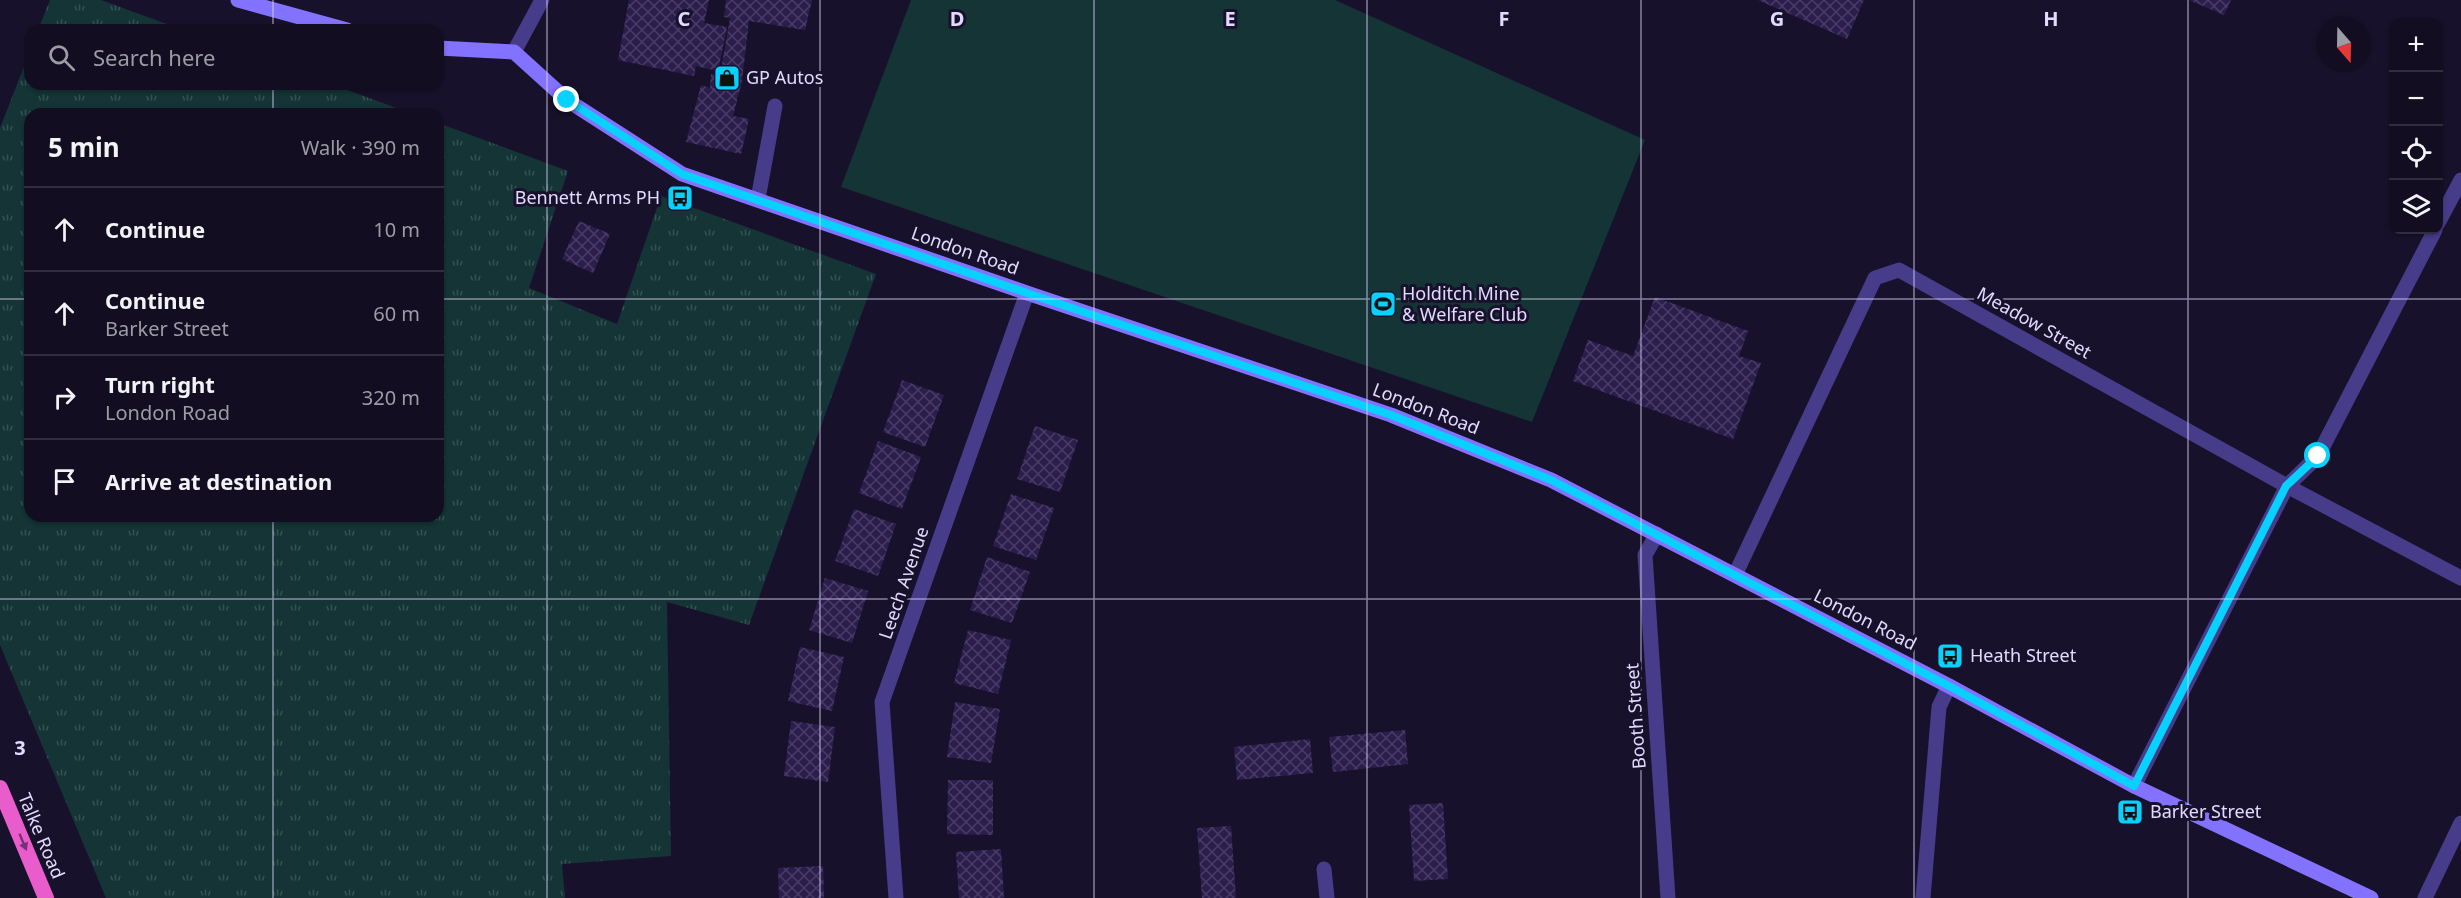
<!DOCTYPE html>
<html lang="en">
<head>
<meta charset="utf-8">
<style>
  body { margin:0; font-family:"Noto Sans",sans-serif; background:#1b1629; color:#f1f3f6 }
  .controls { position:absolute; right:18px; top:18px; display:grid; overflow:hidden; border-radius:12px; box-shadow:0 2px 4px #0004 }
  .controls button { width:54px; height:54px; display:grid; place-items:center; padding:0; border:0; border-bottom:2px solid #312d3e; background:#120d20; color:#f1f3f6; font:30px sans-serif }
  .compass { position:absolute; left:2317px; top:18px; width:54px; height:54px; border-radius:50%; background:#120d20; box-shadow:0 2px 4px #0004; rotate:160deg }
  .stop { position:absolute; width:18px; height:18px; margin:-14px; border:4px solid #07d2ff; border-radius:50%; background:#fff }
  .stop.end { background:#07d2ff; border-color:#fff; box-shadow:0 2px 6px #0008 }
  .list { margin:0; padding:0; list-style:none }
  h2 { display:flex; justify-content:space-between; align-items:center; height:78px; margin:0; padding:0 24px; font-size:26px }
  h2 small { font-size:20px; font-weight:400; color:#9c9ca5 }
  .list li { display:grid; grid-template-columns:39px 1fr auto; gap:18px; align-items:center; box-sizing:border-box; height:84px; padding:0 24px; border-top:2px solid #312d3e }
  .list b { display:block; font-size:22px; white-space:nowrap }
  .list p { margin:0; font-size:20px; white-space:nowrap; color:#9c9ca5 }
  .list em { font-size:20px; font-style:normal; color:#9c9ca5 }
  .icon { flex:none; width:33px; height:33px; fill:none; stroke:currentColor; stroke-width:2; stroke-linecap:round; stroke-linejoin:round }
  .map { position:relative; flex:none; width:2461px; height:898px; overflow:hidden }
  .search { position:absolute; background:#120d20; box-shadow:0 2px 4px #0004; left:24px; top:24px; width:420px; height:66px; display:flex; align-items:center; gap:15px; box-sizing:border-box; padding:0 21px; border-radius:18px; color:#9c9ca5; font-size:22px }
  .panel { position:absolute; background:#120d20; box-shadow:0 2px 4px #0004; left:24px; top:108px; width:420px; height:414px; border-radius:18px }
  .map>svg:first-child { display:block }
  .grass { fill:url(#grass-tufts) }
  .pitch { fill:#143435 }
  .building { fill:url(#building-cross-hatch) }
  .lines { fill:none; stroke-linecap:round; stroke-linejoin:round }
  .service { stroke:#463c8a; stroke-width:15 }
  .minor { stroke:#463c8a; stroke-width:15 }
  .secondary { stroke:#8272ff; stroke-width:15 }
  .trunk { stroke:#e85ccc; stroke-width:16 }
  .oneway { fill:#763373 }
  .route { stroke:#07d2ff; stroke-width:8 }
  .grid { fill:none; stroke:#e2dbff; stroke-width:1.5; stroke-opacity:0.55 }
  .labels { text-anchor:middle; stroke-width:6; stroke-linejoin:round; paint-order:stroke }
  .poi-label { font-size:18px; fill:#e2dbff; stroke:#18112b; text-anchor:start }
  .street-label { font-size:18px; fill:#e2dbff; stroke:#18112b }
  .grid-label { font-size:20px; text-anchor:middle; font-weight:bold; fill:#e2dbff; stroke:#18112b; stroke-width:6; stroke-linejoin:round; paint-order:stroke }
</style>
</head>
<body>
<div class="map">
<svg width="2461" height="898" viewBox="0 0 2461 898">
  <defs>
    <pattern id="grass-tufts" width="24" height="20" patternUnits="userSpaceOnUse" patternTransform="scale(1.5)"><rect width="24" height="20" fill="#143435"/><path d="M3 7l-1-3M5 7V3M7 7l1-3M15 17l-1-3M17 17v-4M19 17l1-3" fill="none" stroke="#365153"/></pattern>
    <pattern id="building-cross-hatch" width="8" height="8" patternUnits="userSpaceOnUse" patternTransform="scale(1.5)"><rect width="8" height="8" fill="#2b1d4c"/><path d="M0 0l8 8M0 8l8-8" fill="none" stroke="#493d67"/></pattern>
  </defs>
  <rect width="100%" height="100%" fill="#18112b"/>
  <g class="grass">
    <polygon points="50,0 101,0 183,30 38,30"/>
    <polygon points="30,51 30,84 331,84 413,114 30,114 30,516 438,516 438,123 568,171 529,288 617,324 661,196 876,274 749,625 667,602 671,856 562,864 565,898 106,898 0,645 0,128"/>
  </g>
  <polygon class="pitch" points="911,0 1335,0 1645,140 1532,422 841,187"/>
  <g class="building">
    <polygon points="629,0 709,0 704,23 727,27 718,71 696,66 694,76 618,60"/>
    <polygon points="726,0 812,0 805,30 749,21 742,81 733,116 749,119 741,154 686,142 701,85 710,88 711,74 720,75 730,18 724,17"/>
    <polygon points="1758,0 1864,0 1847,39"/>
    <polygon points="2189,0 2231,0 2224,15"/>
    <polygon points="579,221 610,234 593,273 562,259"/>
    <polygon points="1655,297 1748,331 1739,356 1761,363 1733,439 1573,381 1588,340 1633,356"/>
    <polygon points="902,380 944,395 925,447 883,432"/>
    <polygon points="1035,426 1078,440 1060,492 1017,479"/>
    <polygon points="878,441 921,457 902,509 859,493"/>
    <polygon points="1011,494 1054,508 1036,560 993,546"/>
    <polygon points="854,509 896,524 878,576 835,561"/>
    <polygon points="987,557 1030,572 1012,623 970,610"/>
    <polygon points="825,578 868,591 852,643 809,630"/>
    <polygon points="968,630 1011,640 998,694 954,683"/>
    <polygon points="800,647 844,657 832,711 788,701"/>
    <polygon points="955,702 1000,709 991,763 947,757"/>
    <polygon points="791,721 835,727 828,782 784,776"/>
    <polygon points="1405,730 1408,764 1333,772 1329,737"/>
    <polygon points="1310,739 1313,773 1237,780 1234,747"/>
    <polygon points="948,780 993,780 993,835 947,834"/>
    <polygon points="1443,803 1448,879 1414,881 1409,805"/>
    <polygon points="1231,826 1236,898 1202,898 1197,828"/>
    <polygon points="1001,849 1004,898 959,898 956,852"/>
    <polygon points="823,866 824,898 779,898 778,868"/>
  </g>
  <g class="lines">
    <g class="service">
      <polyline points="758,199 775,106"/>
      <polyline points="2438,223 2461,180"/>
      <polyline points="2287,486 2318,456 2435,230"/>
      <polyline points="2425,898 2461,823"/>
    </g>
    <g class="minor">
      <polyline points="514,52 542,0"/>
      <polyline points="1657,534 1645,555 1668,898"/>
      <polyline points="1735,575 1875,278 1899,270 2287,486 2461,578"/>
      <polyline points="2134,786 2287,486"/>
      <polyline points="1324,869 1327,898"/>
      <polyline points="896,898 882,702 1027,293"/>
      <polyline points="1923,898 1939,707 1949,686"/>
    </g>
    <g class="secondary">
      <polyline points="238,0 347,30"/>
      <polyline points="438,48 514,52 567,100 682,174 1027,293 1391,415 1551,480 1949,686 2134,786 2371,898"/>
    </g>
    <polyline class="trunk" points="0,788 46,898"/>
  </g>
  <defs><path id="oneway-solid" d="M-6-.8H1V-3.2L6.5 0L1 3.2V.8H-6Z" transform="scale(1.5)"/></defs>
  <use class="oneway" href="#oneway-solid" transform="translate(23 842) rotate(67)"/>
  <g class="lines">
    <polyline class="route" points="567,100 682,174 1027,293 1391,415 1551,480 1949,686 2134,786 2286,486 2318,456"/>
  </g>
  <path class="grid" d="M273,0V30M547,0V898M820,0V898M1094,0V898M1367,0V898M1641,0V898M1914,0V898M2188,0V898M273,84V114M0,299H30M438,299H2461M273,516V898M0,599H2461"/>
  <defs>
    <symbol id="shop-square" viewBox="-11 -11 22 22"><rect x="-9" y="-9" width="18" height="18" rx="4" fill="#07d2ff" stroke="#18112b"/><path d="M-5-2.5h2.3a2.7 3.5 0 0 1 5.4 0H5L5.5 6h-11ZM-1.5-2.5h3a1.5 2.3 0 0 0-3 0Z" fill="#111"/></symbol>
    <symbol id="bus-square" viewBox="-11 -11 22 22"><rect x="-9" y="-9" width="18" height="18" rx="4" fill="#07d2ff" stroke="#18112b"/><path d="M-5-6H5V4H4V6H2V4H-2V6H-4V4H-5ZM-3.5-4V0h7V-4ZM-3.5 1.2v1.5H-2V1.2ZM2 1.2v1.5H3.5V1.2Z" fill="#111"/></symbol>
    <symbol id="stadium-square" viewBox="-11 -11 22 22"><rect x="-9" y="-9" width="18" height="18" rx="4" fill="#07d2ff" stroke="#18112b"/><path d="M0-5a6.5 5 0 1 0 0 10a6.5 5 0 1 0 0-10ZM-3.5-1.8h7v3.6h-7Z" fill="#111"/></symbol>
  </defs>
  <g fill-rule="evenodd">
    <use href="#shop-square" x="712" y="63" width="30" height="30"/>
    <use href="#bus-square" x="665" y="183" width="30" height="30"/>
    <use href="#stadium-square" x="1368" y="289" width="30" height="30"/>
    <use href="#bus-square" x="1935" y="641" width="30" height="30"/>
    <use href="#bus-square" x="2115" y="797" width="30" height="30"/>
  </g>
  <g class="labels">
    <g class="poi-label">
      <text x="746" y="84">GP Autos</text>
      <text x="660" y="204" text-anchor="end">Bennett Arms PH</text>
      <text x="1402" y="300">Holditch Mine<tspan x="1402" dy="21">&amp; Welfare Club</tspan></text>
      <text x="1970" y="662">Heath Street</text>
      <text x="2150" y="818">Barker Street</text>
    </g>
    <g class="street-label">
      <text transform="translate(965 251) rotate(19)" y="6">London Road</text>
      <text transform="translate(2034 323) rotate(29)" y="6">Meadow Street</text>
      <text transform="translate(1426 409) rotate(21)" y="6">London Road</text>
      <text transform="translate(904 583) rotate(-71)" y="6">Leech Avenue</text>
      <text transform="translate(1865 620) rotate(27)" y="6">London Road</text>
      <text transform="translate(1636 716) rotate(-94)" y="6">Booth Street</text>
      <text transform="translate(41 836) rotate(67)" y="6">Talke Road</text>
    </g>
  </g>
  <g class="grid-label">
    <text x="684" y="26">C</text>
    <text x="957" y="26">D</text>
    <text x="1230" y="26">E</text>
    <text x="1504" y="26">F</text>
    <text x="1777" y="26">G</text>
    <text x="2051" y="26">H</text>
    <text x="20" y="755">3</text>
  </g>
</svg>
<div class="controls">
<button>+</button>
<button>−</button>
<button><svg class="icon" aria-label="locate" viewBox="0 0 24 24"><circle cx="12" cy="12" r="6"/><path d="M12 2v4M12 18v4M2 12h4M18 12h4"/></svg></button>
<button><svg class="icon" aria-label="layers" viewBox="0 0 24 24"><path d="M12 4l9 5-9 5-9-5zM3 14l9 5 9-5"/></svg></button>
</div>
<svg class="compass" viewBox="-18 -18 36 36"><path d="M0-13l5 13h-10z" fill="#e53935"/><path d="M0 13l5-13h-10z" fill="#9c9ca5"/></svg>
<div class="stop" style="left:2318px;top:456px"></div>
<div class="stop end" style="left:567px;top:100px"></div>
<div class="search"><svg class="icon" aria-label="search" viewBox="0 0 24 24"><circle cx="10" cy="10" r="6"/><path d="M15 15l6 6"/></svg>Search here</div>
<section class="panel">
<h2>5 min<small>Walk · 390 m</small></h2>
<ul class="list">
<li><svg class="icon" aria-label="ahead" viewBox="0 0 24 24"><path d="M12 20V5M6 11l6-6 6 6"/></svg><div><b>Continue</b></div><em>10 m</em></li>
<li><svg class="icon" aria-label="ahead" viewBox="0 0 24 24"><path d="M12 20V5M6 11l6-6 6 6"/></svg><div><b>Continue</b><p>Barker Street</p></div><em>60 m</em></li>
<li><svg class="icon" aria-label="right" viewBox="0 0 24 24"><path d="M7 20v-9h11M14 6l5 5-5 5"/></svg><div><b>Turn right</b><p>London Road</p></div><em>320 m</em></li>
<li><svg class="icon" aria-label="arrive" viewBox="0 0 24 24"><path d="M6 21V4h12l-3 4 3 4H6"/></svg><div><b>Arrive at destination</b></div></li>
</ul>
</section>
</div>
</body>
</html>
